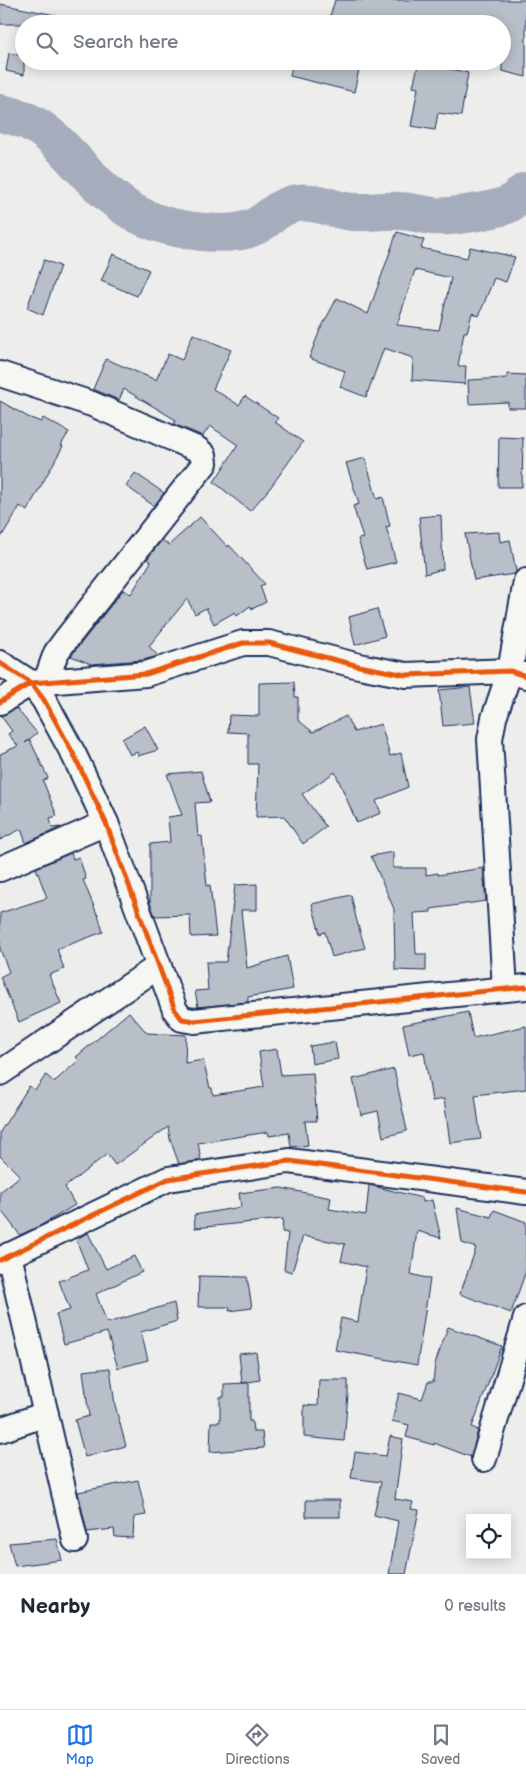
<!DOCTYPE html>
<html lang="en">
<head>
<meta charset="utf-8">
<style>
  body { margin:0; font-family:"Balsamiq Sans",sans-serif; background:#f2f2f3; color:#1f2937 }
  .controls { position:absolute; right:15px; bottom:15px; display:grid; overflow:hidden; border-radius:0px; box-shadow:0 2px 12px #0003 }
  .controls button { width:45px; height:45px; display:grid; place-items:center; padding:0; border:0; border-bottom:1px solid #e0e1e3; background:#fff; color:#1f2937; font:25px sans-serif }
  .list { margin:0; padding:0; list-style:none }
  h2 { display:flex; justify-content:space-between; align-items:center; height:65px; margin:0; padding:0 20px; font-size:21px }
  h2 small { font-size:16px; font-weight:400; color:#747a83 }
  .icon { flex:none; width:28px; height:28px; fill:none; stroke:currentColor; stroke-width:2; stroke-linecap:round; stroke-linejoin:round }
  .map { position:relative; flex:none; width:526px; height:1574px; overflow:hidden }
  .search { position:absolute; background:#fff; box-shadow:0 2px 12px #0003; left:15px; right:15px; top:15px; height:55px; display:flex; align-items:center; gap:12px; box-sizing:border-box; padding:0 18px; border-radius:28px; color:#747a83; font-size:19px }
  .sheet { height:135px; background:#fff }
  nav { display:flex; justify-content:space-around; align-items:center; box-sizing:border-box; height:70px; border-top:1px solid #e0e1e3; background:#fff; font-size:14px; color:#747a83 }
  nav a { display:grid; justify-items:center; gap:2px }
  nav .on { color:#1a73e8 }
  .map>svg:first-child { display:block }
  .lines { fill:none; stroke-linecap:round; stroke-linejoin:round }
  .river { stroke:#a5acbc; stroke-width:38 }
  .building { fill:#b9bfc8; stroke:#1b2f5e; fill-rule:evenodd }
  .minor-casing { stroke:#1b2f5e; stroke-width:28 }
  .minor { stroke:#f6f6f2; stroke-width:24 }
  .cycleway-casing { stroke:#f6f6f2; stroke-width:8 }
  .cycleway { stroke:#e8590c; stroke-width:5 }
</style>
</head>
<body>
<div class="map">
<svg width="526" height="1574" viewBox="0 0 526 1574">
  <rect width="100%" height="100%" fill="#edeeec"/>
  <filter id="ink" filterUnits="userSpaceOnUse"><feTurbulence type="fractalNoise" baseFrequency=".02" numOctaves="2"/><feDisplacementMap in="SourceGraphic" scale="10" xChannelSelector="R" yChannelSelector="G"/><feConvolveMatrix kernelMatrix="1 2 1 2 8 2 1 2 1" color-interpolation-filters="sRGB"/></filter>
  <g filter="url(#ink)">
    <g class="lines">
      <path class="river" d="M0,113C10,115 20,117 29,122C49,131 65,150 80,166C99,186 119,207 145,218C171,230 229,240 256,226C272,218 277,206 298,203C317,200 335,211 354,212C369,213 384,210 399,211C411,211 422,215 433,216C448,218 489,211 504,206C512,204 519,196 526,191"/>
    </g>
    <g class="building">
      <polygon points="335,0 526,0 526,77 502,71 502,24 331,24 333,17 330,16"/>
      <polygon points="0,4 60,16 59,24 0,24"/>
      <polygon points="9,53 24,56 24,75 6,71"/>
      <polygon points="293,61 346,61 360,65 354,92 290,76"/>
      <polygon points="419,61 468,73 461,116 438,113 435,130 411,126 418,88 413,87"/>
      <path d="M397,232L424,240L421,248L467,258L470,247L515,257L506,282L494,278L479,316L472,313L467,332H464L458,366H466L465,384L412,380L413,358L384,348L366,397L340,387L345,371L309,358L320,330L337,298L368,314ZM415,270L451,278L439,330L397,325Z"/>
      <polygon points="113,254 149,270 137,296 101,281"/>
      <polygon points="44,260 60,266 43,315 27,308"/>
      <polygon points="193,334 231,350 213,389 239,405 245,396 278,418 275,422 303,442 270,488 250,511 214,482 238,445 210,426 203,436 176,425 174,424 176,420 124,389 119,400 93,389 106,359 156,380 168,354 182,360"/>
      <polygon points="507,374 526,375 526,408 508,408 508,402 469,404 468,380 507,378"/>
      <polygon points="0,401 28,417 41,422 43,418 69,432 61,445 63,446 27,511 20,506 0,539"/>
      <polygon points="499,437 523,438 522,487 498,487"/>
      <polygon points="365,458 377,499 383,497 390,526 386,527 396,562 367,569 358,539 363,538 353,506 359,504 346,463"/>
      <polygon points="135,473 164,493 154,506 126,486"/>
      <polygon points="441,515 443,569 425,574 419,517"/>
      <polygon points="200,517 228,547 229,545 265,584 260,586 266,602 252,609 250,606 237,616 235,612 214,624 206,608 195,614 187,599 149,646 158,656 143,660 91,664 71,656 123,590 131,594 151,562 147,559 162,540 169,545"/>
      <polygon points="499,532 500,542 510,540 516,571 515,574 474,580 465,534"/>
      <polygon points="377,609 385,636 355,645 349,617"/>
      <polygon points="294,682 295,697 298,697 298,720 313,732 346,716 354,732 381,724 390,756 401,753 408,787 376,801 381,813 357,823 335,772 302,794 326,827 303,844 284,816 256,817 258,764 248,764 248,733 228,732 229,715 259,716 259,683"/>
      <polygon points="470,687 475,723 443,726 439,690"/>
      <polygon points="16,708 37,733 25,743 30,740 48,778 43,781 57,816 50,818 52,828 61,827 26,843 21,829 0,840 0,754 18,746 8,734 12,731 1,716"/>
      <polygon points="145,726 158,750 138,756 137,752 130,755 122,739"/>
      <polygon points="201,771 210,802 195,803 198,836 202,836 207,886 210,885 216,936 191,937 190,915 155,916 150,903 150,844 170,842 168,817 182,815 167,774"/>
      <polygon points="393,852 393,868 426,868 426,875 438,873 438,875 483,868 486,901 431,909 431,912 414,913 416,954 426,954 426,971 395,970 394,909 371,856"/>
      <polygon points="71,853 73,859 79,857 86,879 83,880 97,914 98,914 103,932 57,949 64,969 49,975 61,1003 19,1022 0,977 9,972 0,949 0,913 47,898 36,868"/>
      <polygon points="257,884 257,910 241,910 247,968 287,956 293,989 248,997 248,1002 198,1007 195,991 208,990 206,962 226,962 235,885"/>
      <polygon points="351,895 356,918 365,948 332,957 325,932 320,934 312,904"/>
      <polygon points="129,1012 147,1033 186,1035 185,1063 203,1060 210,1088 212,1088 213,1095 264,1087 259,1052 277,1049 281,1075 313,1073 317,1121 305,1121 308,1145 291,1147 289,1133 269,1136 268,1132 198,1143 201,1160 179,1164 170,1139 168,1127 115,1165 107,1154 65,1187 75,1205 40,1226 20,1235 0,1209 0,1192 20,1176 0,1156 0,1132 29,1086 35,1090 46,1075 54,1082 79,1060 76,1057"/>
      <polygon points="468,1012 473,1038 526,1026 526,1089 475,1095 481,1139 450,1143 444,1099 432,1101 424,1052 409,1055 403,1025"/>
      <polygon points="335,1042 338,1059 312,1064 310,1046"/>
      <polygon points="394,1069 407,1131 383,1137 378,1111 361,1115 353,1079"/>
      <polygon points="369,1185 422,1198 423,1202 432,1200 441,1238 417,1231 411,1274 430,1279 417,1365 335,1350 341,1318 358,1322 366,1267 341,1261 345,1244 303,1236 292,1272 284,1270 288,1233 282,1232 283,1219 195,1228 194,1215 241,1207 239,1193 281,1188 331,1198 329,1209 366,1215"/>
      <polygon points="457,1208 491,1217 494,1210 526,1222 526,1271 511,1313 460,1294 476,1248 462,1243"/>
      <polygon points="88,1233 106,1269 134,1256 142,1272 96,1294 107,1323 174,1303 177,1321 141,1332 148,1360 118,1368 107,1332 64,1344 56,1314 70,1310 59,1281 88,1270 76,1239"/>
      <polygon points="199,1276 247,1277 252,1308 229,1311 230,1307 198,1307"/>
      <polygon points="448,1327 502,1346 472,1427 478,1430 471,1457 434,1443 434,1445 406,1437 409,1425 392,1421 399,1393 422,1399 428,1382 433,1382 435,1364"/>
      <polygon points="256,1352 260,1380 242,1383 239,1354"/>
      <polygon points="110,1368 115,1405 126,1446 85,1457 75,1420 89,1416 83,1371"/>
      <polygon points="319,1380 348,1380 348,1394 344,1441 304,1437 304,1405 318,1406"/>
      <polygon points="249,1383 249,1421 252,1421 253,1432 262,1432 264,1448 210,1452 211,1422 220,1422 220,1397 224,1397 224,1384"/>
      <polygon points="390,1436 403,1439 395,1499 413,1502 411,1509 419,1510 406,1574 389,1574 398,1521 374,1515 381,1482 351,1478 355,1452 386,1456"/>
      <polygon points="138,1480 146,1515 134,1517 133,1538 115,1537 114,1529 87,1532 78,1492"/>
      <rect x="306" y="1500" width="34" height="17"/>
      <polygon points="57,1539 62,1560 15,1566 9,1543"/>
    </g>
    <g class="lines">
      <defs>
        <g id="minor">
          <polyline points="0,374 92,404 197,449 204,455 205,463 64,642 56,653 46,681"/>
          <polyline points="0,663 31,683 44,700 74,755 106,823 175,1010 182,1019 194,1021 526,987"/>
          <polyline points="0,702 31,683 146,674 243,643 269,643 359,666 406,675 510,671 526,676"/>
          <polyline points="0,869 106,823"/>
          <polyline points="505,989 490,739 494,718 510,671 526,581"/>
          <polyline points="0,1073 159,966"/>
          <polyline points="9,1255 75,1540"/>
          <polyline points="0,1260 168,1179 289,1161 526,1192"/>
          <polyline points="0,1430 46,1414"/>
          <polyline points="484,1459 526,1318"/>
        </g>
      </defs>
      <use href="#minor" class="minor-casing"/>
      <use href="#minor" class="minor"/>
      <defs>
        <g id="cycleway">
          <polyline points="0,663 31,683 44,700 74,755 106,823 175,1010 182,1019 194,1021 526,987"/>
          <polyline points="0,702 31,683 146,674 243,643 269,643 359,666 406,675 510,671 526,676"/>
          <polyline points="0,1260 168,1179 289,1161 526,1192"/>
        </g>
      </defs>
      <use href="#cycleway" class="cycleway-casing"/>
      <use href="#cycleway" class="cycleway"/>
    </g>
  </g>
</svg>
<div class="controls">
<button><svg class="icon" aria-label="locate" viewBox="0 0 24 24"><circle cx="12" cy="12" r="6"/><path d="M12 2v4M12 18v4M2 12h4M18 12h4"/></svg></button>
</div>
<div class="search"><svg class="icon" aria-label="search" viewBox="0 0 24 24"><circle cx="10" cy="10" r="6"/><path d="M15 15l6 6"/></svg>Search here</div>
</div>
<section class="sheet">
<h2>Nearby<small>0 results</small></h2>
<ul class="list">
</ul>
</section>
<nav>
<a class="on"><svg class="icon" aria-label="map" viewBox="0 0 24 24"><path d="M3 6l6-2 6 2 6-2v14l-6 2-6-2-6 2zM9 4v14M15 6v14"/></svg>Map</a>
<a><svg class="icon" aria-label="directions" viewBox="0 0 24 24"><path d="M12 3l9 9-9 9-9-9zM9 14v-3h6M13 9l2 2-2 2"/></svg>Directions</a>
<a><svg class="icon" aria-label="saved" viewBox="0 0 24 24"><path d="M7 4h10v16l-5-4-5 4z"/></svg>Saved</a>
</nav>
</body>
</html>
